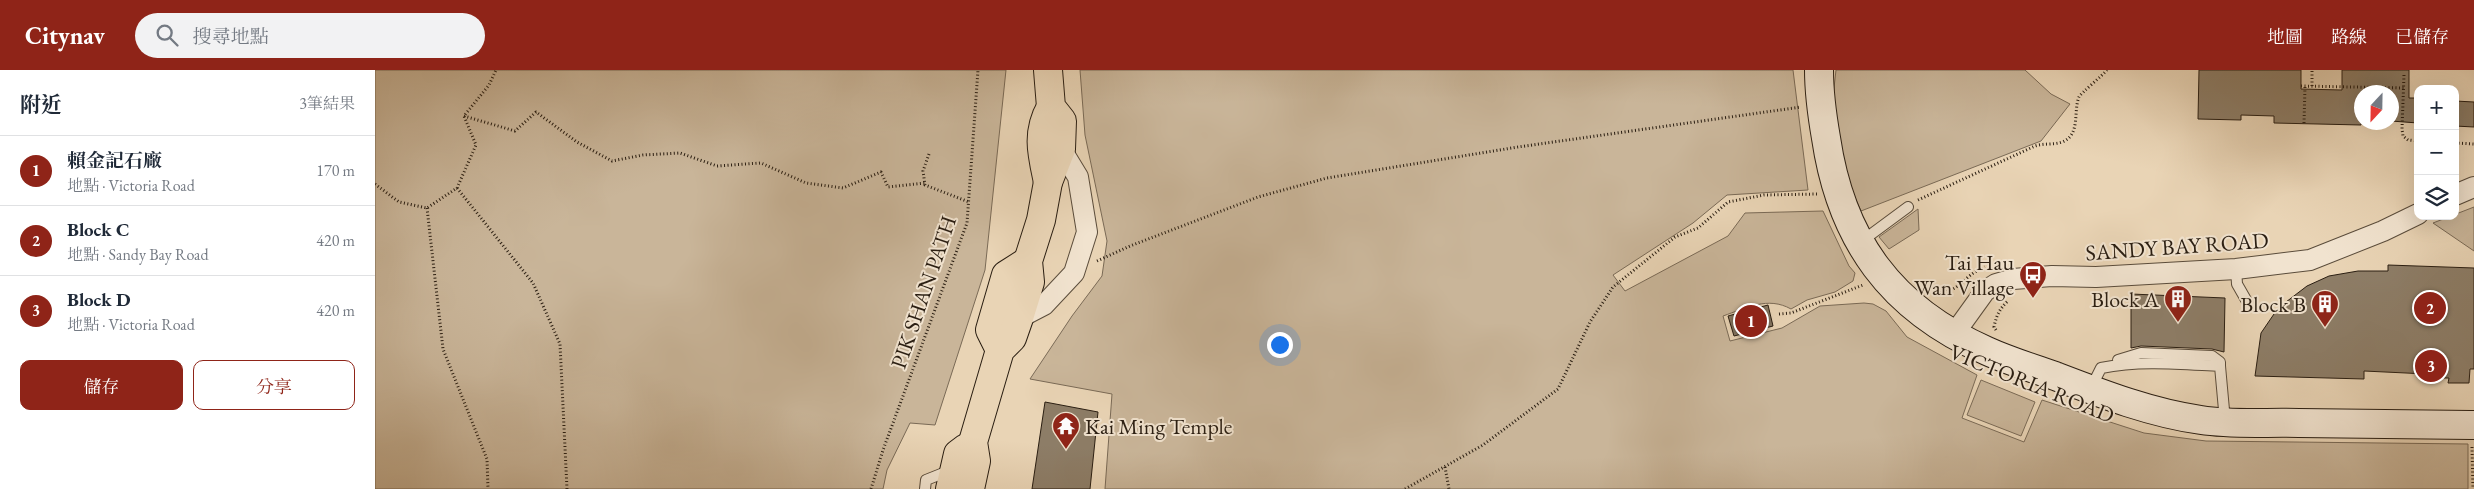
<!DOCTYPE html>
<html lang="zh-TW">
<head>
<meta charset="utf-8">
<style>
  body { margin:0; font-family:"EB Garamond","Noto Serif TC",serif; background:#f2f2f3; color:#1f2937 }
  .controls { position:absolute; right:15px; top:15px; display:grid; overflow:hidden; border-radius:10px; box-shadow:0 5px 20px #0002 }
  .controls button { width:45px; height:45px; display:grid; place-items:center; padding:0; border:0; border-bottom:1px solid #e0e1e3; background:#fff; color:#1f2937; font:25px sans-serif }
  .compass { position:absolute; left:1979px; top:15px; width:45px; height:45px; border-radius:50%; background:#fff; box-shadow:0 5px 20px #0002; rotate:202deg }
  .you { position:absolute; left:904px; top:274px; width:18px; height:18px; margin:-12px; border:4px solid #fff; border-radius:50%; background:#1a73e8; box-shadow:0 0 0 8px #1a73e833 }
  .badge { display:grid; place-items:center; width:32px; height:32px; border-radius:50%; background:#8f2418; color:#fff; font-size:16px; font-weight:700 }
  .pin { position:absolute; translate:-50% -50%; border:2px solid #fff; box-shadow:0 1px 5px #0006 }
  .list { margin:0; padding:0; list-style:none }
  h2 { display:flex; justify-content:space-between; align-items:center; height:65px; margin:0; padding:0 20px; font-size:21px }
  h2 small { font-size:16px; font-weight:400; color:#747a83 }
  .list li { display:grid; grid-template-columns:32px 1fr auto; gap:15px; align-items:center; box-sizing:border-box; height:70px; padding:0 20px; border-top:1px solid #e0e1e3 }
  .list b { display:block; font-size:19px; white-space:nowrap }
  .list p { margin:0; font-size:16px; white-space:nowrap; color:#747a83 }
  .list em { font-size:16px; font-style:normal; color:#747a83 }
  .actions { display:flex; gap:10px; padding:15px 20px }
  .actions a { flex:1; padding:11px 0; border:1px solid #8f2418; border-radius:10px; text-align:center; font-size:18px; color:#8f2418 }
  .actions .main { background:#8f2418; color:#fff }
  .icon { flex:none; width:28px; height:28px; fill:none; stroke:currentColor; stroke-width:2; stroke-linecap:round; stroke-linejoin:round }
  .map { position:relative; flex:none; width:2099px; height:419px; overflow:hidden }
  header { display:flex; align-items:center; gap:30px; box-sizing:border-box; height:70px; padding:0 25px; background:#8f2418; color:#fff }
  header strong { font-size:24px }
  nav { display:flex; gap:28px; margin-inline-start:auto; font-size:18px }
  .search { width:350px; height:45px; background:#f2f2f3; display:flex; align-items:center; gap:12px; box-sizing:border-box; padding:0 18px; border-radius:28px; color:#747a83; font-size:19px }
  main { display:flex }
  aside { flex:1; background:#fff }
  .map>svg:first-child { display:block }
  .green { fill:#c9b599; stroke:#7a6a56 }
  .building { fill:#8d7d67; stroke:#2a1e12 }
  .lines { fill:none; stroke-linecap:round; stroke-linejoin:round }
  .lane-casing { stroke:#5a4c3b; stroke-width:12 }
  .street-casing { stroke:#5a4c3b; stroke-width:22 }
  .secondary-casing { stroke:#2a1e12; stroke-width:30 }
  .primary-casing { stroke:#2a1e12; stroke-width:30 }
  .path { stroke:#2a1e12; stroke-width:3; stroke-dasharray:1 2.5; stroke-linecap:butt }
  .lane { stroke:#f1e3cf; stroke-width:10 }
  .street { stroke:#f1e3cf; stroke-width:20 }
  .secondary { stroke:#f1e3cf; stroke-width:28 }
  .primary { stroke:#e9d4b5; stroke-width:28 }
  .labels { text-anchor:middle; stroke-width:4; stroke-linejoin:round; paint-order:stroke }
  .street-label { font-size:22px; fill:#2a1e12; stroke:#f1e3cf }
  .poi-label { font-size:22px; fill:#2a1e12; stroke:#f1e3cf; text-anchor:end }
</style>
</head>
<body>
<header>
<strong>Citynav</strong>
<div class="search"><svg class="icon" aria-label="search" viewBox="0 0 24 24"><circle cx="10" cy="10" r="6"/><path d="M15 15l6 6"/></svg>搜尋地點</div>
<nav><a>地圖</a><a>路線</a><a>已儲存</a></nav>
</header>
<main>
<aside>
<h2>附近<small>3筆結果</small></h2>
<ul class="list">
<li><span class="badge">1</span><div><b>賴金記石廠</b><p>地點 · Victoria Road</p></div><em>170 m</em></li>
<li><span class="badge">2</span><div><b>Block C</b><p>地點 · Sandy Bay Road</p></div><em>420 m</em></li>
<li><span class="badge">3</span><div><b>Block D</b><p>地點 · Victoria Road</p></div><em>420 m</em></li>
</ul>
<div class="actions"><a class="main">儲存</a><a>分享</a></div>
</aside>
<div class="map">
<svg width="2099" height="419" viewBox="0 0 2099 419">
  <rect width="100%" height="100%" fill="#e9d4b5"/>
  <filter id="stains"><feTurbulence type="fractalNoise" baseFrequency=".004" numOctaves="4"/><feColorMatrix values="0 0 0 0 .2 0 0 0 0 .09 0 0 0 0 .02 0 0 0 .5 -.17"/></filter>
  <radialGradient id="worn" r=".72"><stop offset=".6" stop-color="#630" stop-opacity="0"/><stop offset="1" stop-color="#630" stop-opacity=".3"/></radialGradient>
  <g class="green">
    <polygon points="0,0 631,0 610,200 560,355 535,353 512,400 508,419 0,419"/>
    <path d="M705,0H1418L1433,120L1352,125L1318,153L1238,205L1250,221L1353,166L1370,143L1448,141L1474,196L1480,203L1478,211L1460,222L1432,230L1416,239C1393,226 1371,238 1348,246L1355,271L1407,258L1445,236L1489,233L1498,234L1511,241L1532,267L1602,305L1587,348L1649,372L1667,330L1769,363L1831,371L2093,374V419H730L737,324L655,309L697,246L727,206L732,171L710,65Z"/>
    <polygon points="1461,0 1650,0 1676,24 1695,34 1666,71 1486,141 1468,100 1458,27"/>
    <polygon points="2099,137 2099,181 2058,153"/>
    <polygon points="1543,139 1544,160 1514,179 1504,167"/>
    <polygon points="1606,310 1660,332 1646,366 1592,345"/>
  </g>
  <g class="building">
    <polygon points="1824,0 1926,0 1926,19 1967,20 1967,0 2034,0 2034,28 2043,28 2043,53 2016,51 2016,22 1986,22 1986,55 1899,53 1899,46 1866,45 1866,50 1823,49"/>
    <polygon points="2080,31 2099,32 2099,57 2080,56"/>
    <polygon points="2013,195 2099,198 2099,299 2095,299 2094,313 2073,313 2074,308 2051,308 2052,304 1989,301 1989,309 1880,306 1886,263 1899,244 1911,232 1932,216 1954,206 1983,201 2013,201"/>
    <polygon points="1756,224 1850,228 1849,282 1837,279 1766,276 1756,278"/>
    <polygon points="1393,235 1398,256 1359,266 1353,246"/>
    <polygon points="670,332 723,342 715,419 657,419"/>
  </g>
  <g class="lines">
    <defs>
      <g id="lane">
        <polyline points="1487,171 1533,137"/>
        <polyline points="1861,199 1862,214 1874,235"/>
        <polyline points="1743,290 1766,283 1837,286 1845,292 1845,296"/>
        <path d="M1716,318L1726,298C1766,290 1805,294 1845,296L1850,351"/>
        <polyline points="550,419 551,410 576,400"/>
      </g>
      <g id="street">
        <polyline points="2080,125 2099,117"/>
        <polyline points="644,248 669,235 699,203 712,162 703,107 686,79"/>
        <polyline points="1579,264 1610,221 1621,214 1638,209 1677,206 1721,207 1861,199 1935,190 2008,161 2043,144"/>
      </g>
      <path id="secondary" d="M1444,0C1444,23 1447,45 1451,68C1466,170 1516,239 1612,281C1634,291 1657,298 1680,306C1727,324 1776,343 1826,350C1858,355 1892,352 1924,353C1983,354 2041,354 2099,355"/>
      <g id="primary">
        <path d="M673,112C667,84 661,63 676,37"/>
        <polyline points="625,280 615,260 631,205 653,191"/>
        <polyline points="575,419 583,384 591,378"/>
        <polyline points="595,419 601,391 598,372 625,280 637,268 644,248 655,212 653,191 666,150 673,112 686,79 687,51 676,37 673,0"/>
      </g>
    </defs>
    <use href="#lane" class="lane-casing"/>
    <use href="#street" class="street-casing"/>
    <use href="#secondary" class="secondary-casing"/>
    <use href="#primary" class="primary-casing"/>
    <g class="path">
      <polyline points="2029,5 2027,59 2028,66 2033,70 2043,71"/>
      <polyline points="1926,16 2029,18"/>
      <polyline points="1937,16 1937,0"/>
      <polyline points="89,46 140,61 161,42 202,72 237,91 268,85 305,83 342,96 386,93 431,113 468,118 506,102 513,117 550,113"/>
      <polyline points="1929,53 1930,16"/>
      <polyline points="2080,73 2099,74"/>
      <polyline points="554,84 548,101 550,115 594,132"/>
      <polyline points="0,114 24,132 52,138 82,118 101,75 89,46 114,15 121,0"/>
      <polyline points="82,118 158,213 185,274 192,419"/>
      <path d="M1543,130L1660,76C1669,73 1679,75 1687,72C1706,65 1698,41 1704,27C1706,23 1727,6 1732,0"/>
      <polyline points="52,138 68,279 112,389 113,419"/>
      <polyline points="722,191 755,176 883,127 952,108 1143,77 1426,37"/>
      <path d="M1558,223C1586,224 1586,206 1610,197"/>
      <polyline points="1404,244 1416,243 1488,215"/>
      <path d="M1621,260L1619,257C1621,247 1624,239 1633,231"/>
      <polyline points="2097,377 2098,419"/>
      <polyline points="1070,397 1074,419"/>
      <polyline points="496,419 508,380 592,153 603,0"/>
      <polyline points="1030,419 1108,375 1183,319 1215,252 1238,217 1300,167 1323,158 1353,132 1389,125 1442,124"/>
    </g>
    <use href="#lane" class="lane"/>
    <use href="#street" class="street"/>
    <use href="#secondary" class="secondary"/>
    <use href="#primary" class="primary"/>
  </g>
  <defs>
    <symbol id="bus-pin" viewBox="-11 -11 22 30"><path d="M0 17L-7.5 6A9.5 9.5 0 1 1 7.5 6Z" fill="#8f2418" stroke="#f1e3cf"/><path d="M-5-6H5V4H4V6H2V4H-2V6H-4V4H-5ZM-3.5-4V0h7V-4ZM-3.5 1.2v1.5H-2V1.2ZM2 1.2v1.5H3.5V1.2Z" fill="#fff"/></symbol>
    <symbol id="building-pin" viewBox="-11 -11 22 30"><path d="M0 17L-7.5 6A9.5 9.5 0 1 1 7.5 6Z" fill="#8f2418" stroke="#f1e3cf"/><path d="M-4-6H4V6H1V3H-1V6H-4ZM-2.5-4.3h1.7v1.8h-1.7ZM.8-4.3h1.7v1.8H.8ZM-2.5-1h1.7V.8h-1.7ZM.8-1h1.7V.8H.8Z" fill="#fff"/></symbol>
    <symbol id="temple-pin" viewBox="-11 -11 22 30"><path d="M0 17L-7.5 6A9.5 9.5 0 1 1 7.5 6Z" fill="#8f2418" stroke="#f1e3cf"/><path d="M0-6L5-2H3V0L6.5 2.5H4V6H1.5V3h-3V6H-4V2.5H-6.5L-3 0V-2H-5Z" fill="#fff"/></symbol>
  </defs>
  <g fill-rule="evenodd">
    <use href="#bus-pin" x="1642" y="189" width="32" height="43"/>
    <use href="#building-pin" x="1787" y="213" width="32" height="43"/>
    <use href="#building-pin" x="1934" y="218" width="32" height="43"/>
    <use href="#temple-pin" x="675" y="340" width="32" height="43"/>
  </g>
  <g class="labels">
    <g class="street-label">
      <text transform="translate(1802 176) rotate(-4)" y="8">SANDY BAY ROAD</text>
      <text transform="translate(548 222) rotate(-71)" y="8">PIK SHAN PATH</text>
      <text transform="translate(1657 313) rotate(22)" y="8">VICTORIA ROAD</text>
    </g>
    <g class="poi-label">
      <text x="1639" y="200">Tai Hau<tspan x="1639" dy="25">Wan Village</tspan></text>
      <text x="1784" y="237">Block A</text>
      <text x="1931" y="242">Block B</text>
      <text x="710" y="364" text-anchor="start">Kai Ming Temple</text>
    </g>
  </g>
  <rect width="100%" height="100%" filter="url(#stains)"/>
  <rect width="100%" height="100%" fill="url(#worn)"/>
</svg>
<div class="controls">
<button>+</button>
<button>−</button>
<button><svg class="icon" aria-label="layers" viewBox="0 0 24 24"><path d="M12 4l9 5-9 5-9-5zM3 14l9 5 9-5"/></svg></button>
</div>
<svg class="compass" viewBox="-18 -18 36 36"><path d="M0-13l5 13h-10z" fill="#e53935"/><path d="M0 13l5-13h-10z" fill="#747a83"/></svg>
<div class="you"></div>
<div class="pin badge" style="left:1376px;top:251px">1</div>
<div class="pin badge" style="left:2055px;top:238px">2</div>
<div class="pin badge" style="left:2056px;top:296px">3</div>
</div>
</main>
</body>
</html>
